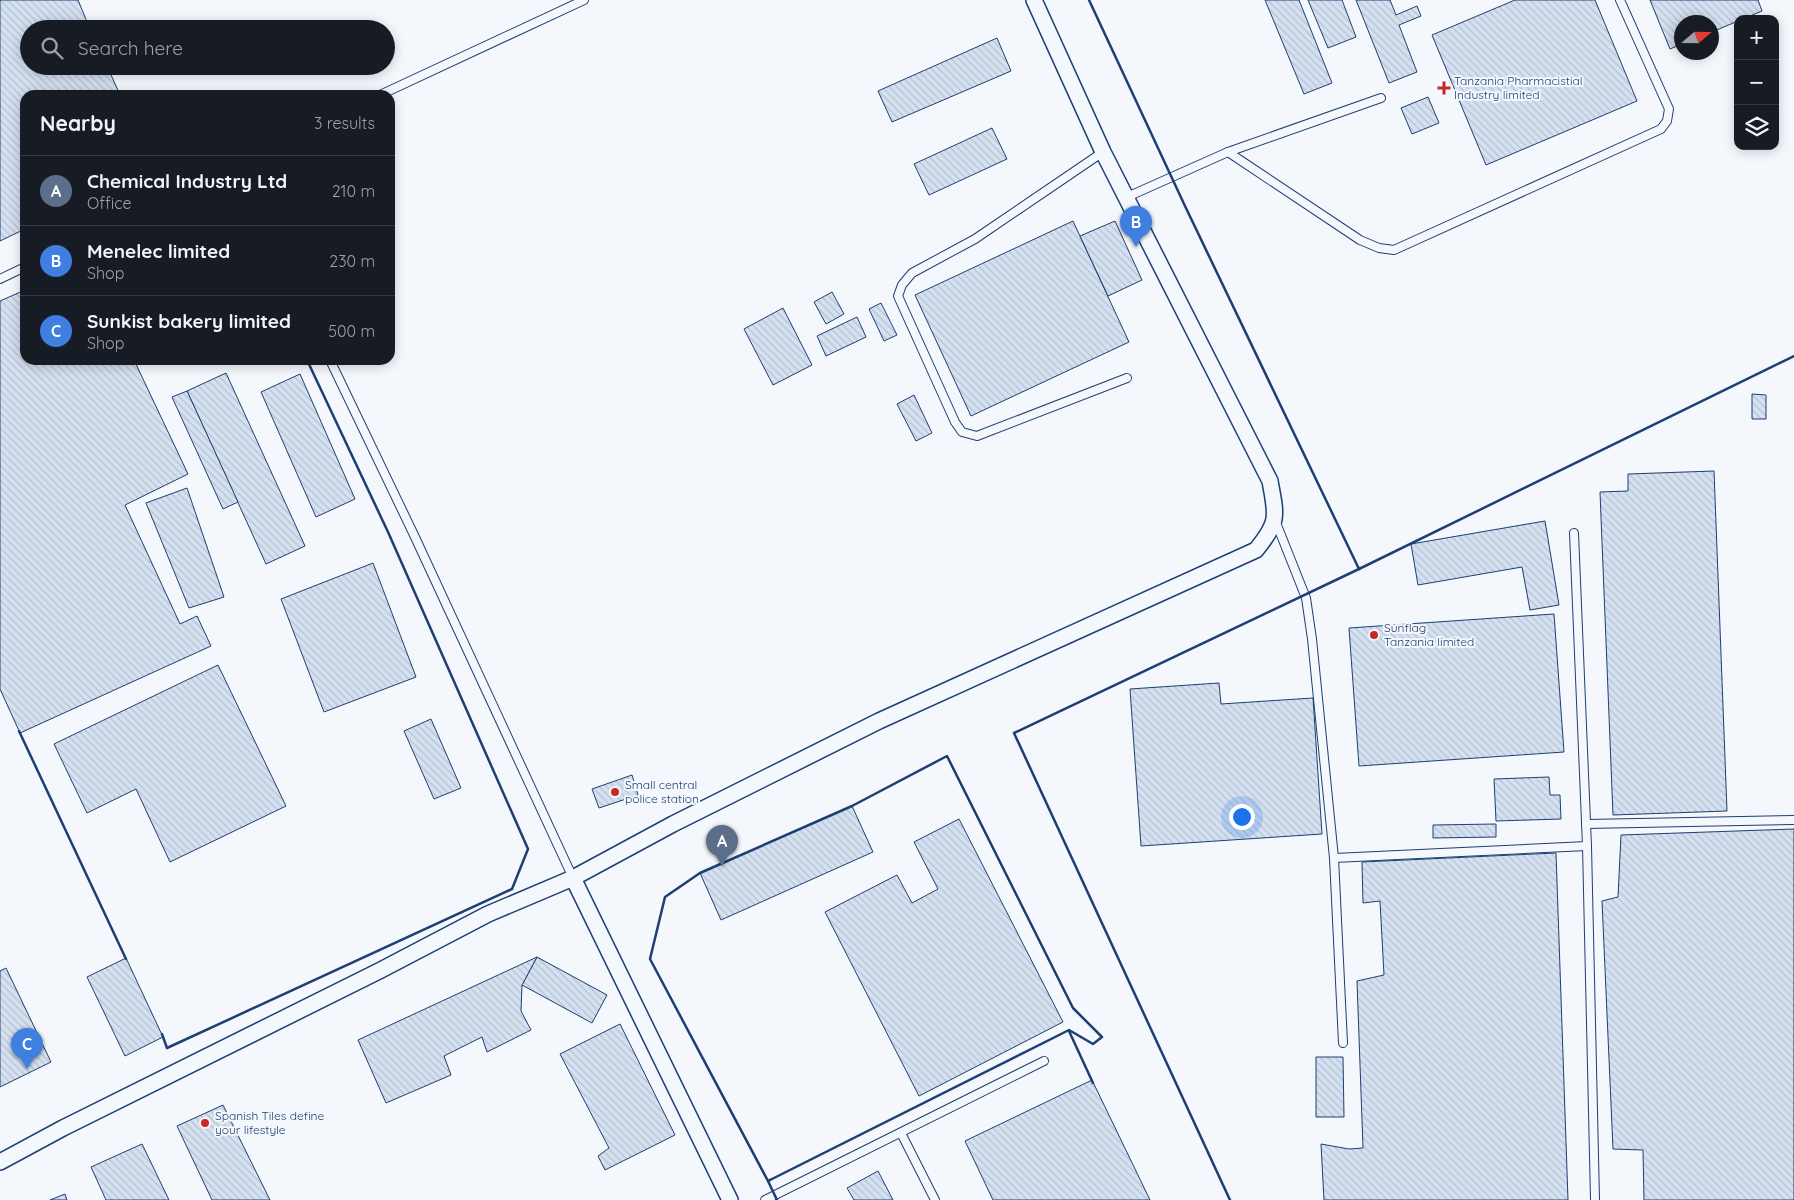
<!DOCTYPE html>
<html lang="en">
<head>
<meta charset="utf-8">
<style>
  body { margin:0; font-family:Quicksand,sans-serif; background:#20242c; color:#f1f3f6 }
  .controls { position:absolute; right:15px; top:15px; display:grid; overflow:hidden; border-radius:10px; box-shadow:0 2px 12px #0003 }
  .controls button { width:45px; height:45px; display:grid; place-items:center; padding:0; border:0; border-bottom:1px solid #363941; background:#171b24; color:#f1f3f6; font:25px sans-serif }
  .compass { position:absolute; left:1674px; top:15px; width:45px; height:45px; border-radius:50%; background:#171b24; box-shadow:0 2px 12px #0003; rotate:70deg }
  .you { position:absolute; left:1241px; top:816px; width:18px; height:18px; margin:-12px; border:4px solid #fff; border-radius:50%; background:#1a73e8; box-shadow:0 0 0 8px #1a73e833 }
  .badge { display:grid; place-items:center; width:32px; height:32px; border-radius:50%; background:#0b8043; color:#fff; font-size:16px; font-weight:700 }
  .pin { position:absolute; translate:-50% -41px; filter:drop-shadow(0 1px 2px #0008) }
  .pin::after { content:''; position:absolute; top:26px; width:18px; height:15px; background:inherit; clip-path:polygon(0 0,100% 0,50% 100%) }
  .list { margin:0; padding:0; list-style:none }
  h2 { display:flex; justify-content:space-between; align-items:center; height:65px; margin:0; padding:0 20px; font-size:21px }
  h2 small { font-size:16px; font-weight:400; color:#9ea1a6 }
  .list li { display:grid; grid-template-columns:32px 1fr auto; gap:15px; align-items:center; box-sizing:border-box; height:70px; padding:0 20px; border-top:1px solid #363941 }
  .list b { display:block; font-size:19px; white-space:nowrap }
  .list p { margin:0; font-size:16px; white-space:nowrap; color:#9ea1a6 }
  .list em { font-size:16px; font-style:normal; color:#9ea1a6 }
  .icon { flex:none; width:28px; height:28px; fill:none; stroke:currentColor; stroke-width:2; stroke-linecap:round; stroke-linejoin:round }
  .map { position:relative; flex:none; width:1794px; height:1200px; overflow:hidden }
  .search { position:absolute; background:#171b24; box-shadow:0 2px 12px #0003; left:20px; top:20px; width:375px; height:55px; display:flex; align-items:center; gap:12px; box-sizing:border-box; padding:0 18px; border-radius:28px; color:#9ea1a6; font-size:19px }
  .panel { position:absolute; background:#171b24; box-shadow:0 2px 12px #0003; left:20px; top:90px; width:375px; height:275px; border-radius:15px }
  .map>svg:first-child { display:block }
  .building { fill:url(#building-back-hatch); stroke:#1d3f73 }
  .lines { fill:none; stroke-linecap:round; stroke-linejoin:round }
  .lane-casing { stroke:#1d3f73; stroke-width:10 }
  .street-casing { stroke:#1d3f73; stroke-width:18 }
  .lane { stroke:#f4f7fb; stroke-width:8 }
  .street { stroke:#f4f7fb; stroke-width:15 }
  .wall { stroke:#1d3f73; stroke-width:2.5 }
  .poi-dot { fill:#c62828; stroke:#f4f7fb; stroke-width:2 }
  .labels { text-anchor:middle; stroke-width:4; stroke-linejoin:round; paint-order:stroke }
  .poi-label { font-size:12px; fill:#1d3f73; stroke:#f4f7fb; text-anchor:start }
</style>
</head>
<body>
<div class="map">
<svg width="1794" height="1200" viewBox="0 0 1794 1200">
  <defs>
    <pattern id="building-back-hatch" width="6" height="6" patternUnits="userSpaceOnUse" patternTransform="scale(1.25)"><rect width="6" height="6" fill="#d5e0f0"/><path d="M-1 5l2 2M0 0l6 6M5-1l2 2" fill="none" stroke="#b6c1d1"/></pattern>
  </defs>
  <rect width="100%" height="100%" fill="#f4f7fb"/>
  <g class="building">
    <polygon points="0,0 78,0 90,29 29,29 29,66 107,66 120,95 25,95 25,229 0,241"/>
    <polygon points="1265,0 1299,0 1332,83 1304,94"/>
    <polygon points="1308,0 1342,0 1356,37 1328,48"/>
    <polygon points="1356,0 1390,0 1396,15 1417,6 1421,16 1399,25 1417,72 1389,83"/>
    <polygon points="1515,0 1595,0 1637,101 1486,165 1432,35"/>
    <polygon points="1650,0 1758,0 1762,11 1743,19 1738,19 1738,21 1712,32 1712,22 1682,22 1682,44 1670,49"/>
    <polygon points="997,38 1011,71 892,122 878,91"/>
    <polygon points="1428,97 1439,123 1412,134 1401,108"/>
    <polygon points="992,128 1007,159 929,195 914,164"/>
    <polygon points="1073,221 1129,342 971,416 915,295"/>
    <polygon points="1115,221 1142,280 1108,296 1080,236"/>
    <polygon points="25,290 25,360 134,360 188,474 125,505 180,624 197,616 211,646 20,733 0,689 0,301"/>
    <polygon points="832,292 844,314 826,324 814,302"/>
    <polygon points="881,303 897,335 884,341 869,309"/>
    <polygon points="783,308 812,365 773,385 744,329"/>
    <polygon points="857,317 866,337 826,356 817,336"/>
    <polygon points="226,373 305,546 266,564 187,391"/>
    <polygon points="300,374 355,499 316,517 261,392"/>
    <polygon points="187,391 238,502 223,509 172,397"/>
    <polygon points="1752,394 1766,395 1766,419 1752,419"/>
    <polygon points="914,395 932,433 916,441 897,404"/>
    <polygon points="1714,471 1727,811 1613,815 1600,492 1628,491 1628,474"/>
    <polygon points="187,488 224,597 189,608 146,503"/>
    <polygon points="1545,521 1559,605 1530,610 1522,567 1418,585 1411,544"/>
    <polygon points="373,563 416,677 324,712 281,599"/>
    <polygon points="1554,614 1564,752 1359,766 1349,628"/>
    <polygon points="218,665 286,806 170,862 136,789 87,813 54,744"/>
    <polygon points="1219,683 1221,704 1313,698 1322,834 1141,846 1130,689"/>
    <polygon points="431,719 461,788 434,799 404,731"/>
    <polygon points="632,775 638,795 599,808 592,789"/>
    <polygon points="1549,777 1550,795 1560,795 1561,819 1496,821 1494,779"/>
    <polygon points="852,806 873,852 721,920 700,873"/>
    <polygon points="959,819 1063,1022 919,1096 825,912 897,875 912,903 938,889 914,842"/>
    <polygon points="1496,824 1496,837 1433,838 1433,825"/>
    <polygon points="1794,829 1794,1200 1644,1200 1643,1150 1613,1149 1602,901 1618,897 1621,835"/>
    <polygon points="1556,853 1568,1200 1324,1200 1321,1144 1349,1149 1363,1148 1357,981 1384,975 1380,901 1363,903 1362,862"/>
    <polygon points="537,957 607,995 592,1023 522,985"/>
    <polygon points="537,957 522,985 521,1011 531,1030 487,1052 482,1037 444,1056 451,1075 386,1103 358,1040"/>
    <polygon points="126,958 163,1037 125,1056 87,977"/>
    <polygon points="6,968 51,1062 0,1087 0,971"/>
    <polygon points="620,1024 675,1135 605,1170 598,1156 609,1148 560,1054"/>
    <polygon points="1316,1057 1343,1057 1344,1117 1316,1117"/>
    <polygon points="1092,1080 1150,1200 993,1200 965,1141"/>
    <polygon points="223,1105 270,1200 212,1200 177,1126"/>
    <polygon points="142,1144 169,1200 106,1200 91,1167"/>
    <polygon points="878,1171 893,1200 854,1200 847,1188"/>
    <polygon points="65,1194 67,1200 50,1200"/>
  </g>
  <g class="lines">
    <defs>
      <g id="lane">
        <polyline points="380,95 584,0"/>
        <polyline points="1103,152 975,239 912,273 902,285 898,296 955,422 962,432 977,436 1127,378"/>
        <polyline points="1228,152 1360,240 1379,248 1394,250 1661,129 1667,121 1669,109 1620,0"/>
        <polyline points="1127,197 1228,152 1381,98"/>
        <polyline points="0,279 25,267"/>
        <polyline points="330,360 414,535 573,878"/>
        <polyline points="1275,520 1306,598 1312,639 1334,858 1343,1043"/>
        <polyline points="1574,533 1587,846 1595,1200"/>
        <polyline points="1586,824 1794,820"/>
        <polyline points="1334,858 1587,846"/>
        <polyline points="901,1133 935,1200"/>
        <polyline points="765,1200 1044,1061"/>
      </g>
      <g id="street">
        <polyline points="573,878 730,1200"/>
        <path d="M0,1162L63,1128L379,971L488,914L573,878L673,824L879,721L1256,550C1280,521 1276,515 1270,481L1103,152L1034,0"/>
      </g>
    </defs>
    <use href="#lane" class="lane-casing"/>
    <use href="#street" class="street-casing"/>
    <use href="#lane" class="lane"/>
    <use href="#street" class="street"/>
    <g class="wall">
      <polyline points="1089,0 1185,206 1359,569 1360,568"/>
      <polyline points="19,731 126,959"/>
      <polygon points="947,756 1073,1008 1102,1037 1093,1044 1069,1030 768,1181 650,959 665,897 700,873 852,806"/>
      <polyline points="1069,1031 1093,1083"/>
      <polyline points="162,1034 167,1048 512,889 528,849 388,532 307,360"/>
      <polyline points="770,1180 768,1181 777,1200"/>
      <polyline points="1230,1200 1014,733 1359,569 1794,356"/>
    </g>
  </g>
  <g class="poi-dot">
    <path d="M1441.5 80.5h5v5h5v5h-5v5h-5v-5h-5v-5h5z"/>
    <circle cx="1374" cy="635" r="5"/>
    <circle cx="615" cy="792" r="5"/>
    <circle cx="205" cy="1123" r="5"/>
  </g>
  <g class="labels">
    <g class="poi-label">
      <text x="1454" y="85">Tanzania Pharmacistial<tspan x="1454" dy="14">Industry limited</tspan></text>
      <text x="1384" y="632">Sunflag<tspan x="1384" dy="14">Tanzania limited</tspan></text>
      <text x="625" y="789">Small central<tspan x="625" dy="14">police station</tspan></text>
      <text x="215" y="1120">Spanish Tiles define<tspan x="215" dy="14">your lifestyle</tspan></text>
    </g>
  </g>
</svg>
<div class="controls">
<button>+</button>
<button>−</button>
<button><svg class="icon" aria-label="layers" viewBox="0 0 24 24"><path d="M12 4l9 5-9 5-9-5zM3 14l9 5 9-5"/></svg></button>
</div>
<svg class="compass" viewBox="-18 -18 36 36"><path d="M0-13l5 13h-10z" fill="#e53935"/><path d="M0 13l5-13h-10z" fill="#9ea1a6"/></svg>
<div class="you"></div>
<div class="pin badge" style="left:722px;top:866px;background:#5c6f8a">A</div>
<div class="pin badge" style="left:1136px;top:247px;background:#3f7fe0">B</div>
<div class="pin badge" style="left:27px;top:1069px;background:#3f7fe0">C</div>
<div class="search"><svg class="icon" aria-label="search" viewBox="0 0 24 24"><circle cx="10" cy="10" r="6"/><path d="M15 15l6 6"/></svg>Search here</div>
<section class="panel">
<h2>Nearby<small>3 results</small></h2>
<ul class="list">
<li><span class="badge" style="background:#5c6f8a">A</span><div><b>Chemical Industry Ltd</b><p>Office</p></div><em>210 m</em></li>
<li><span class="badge" style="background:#3f7fe0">B</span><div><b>Menelec limited</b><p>Shop</p></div><em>230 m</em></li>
<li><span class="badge" style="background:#3f7fe0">C</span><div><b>Sunkist bakery limited</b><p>Shop</p></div><em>500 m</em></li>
</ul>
</section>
</div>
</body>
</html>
